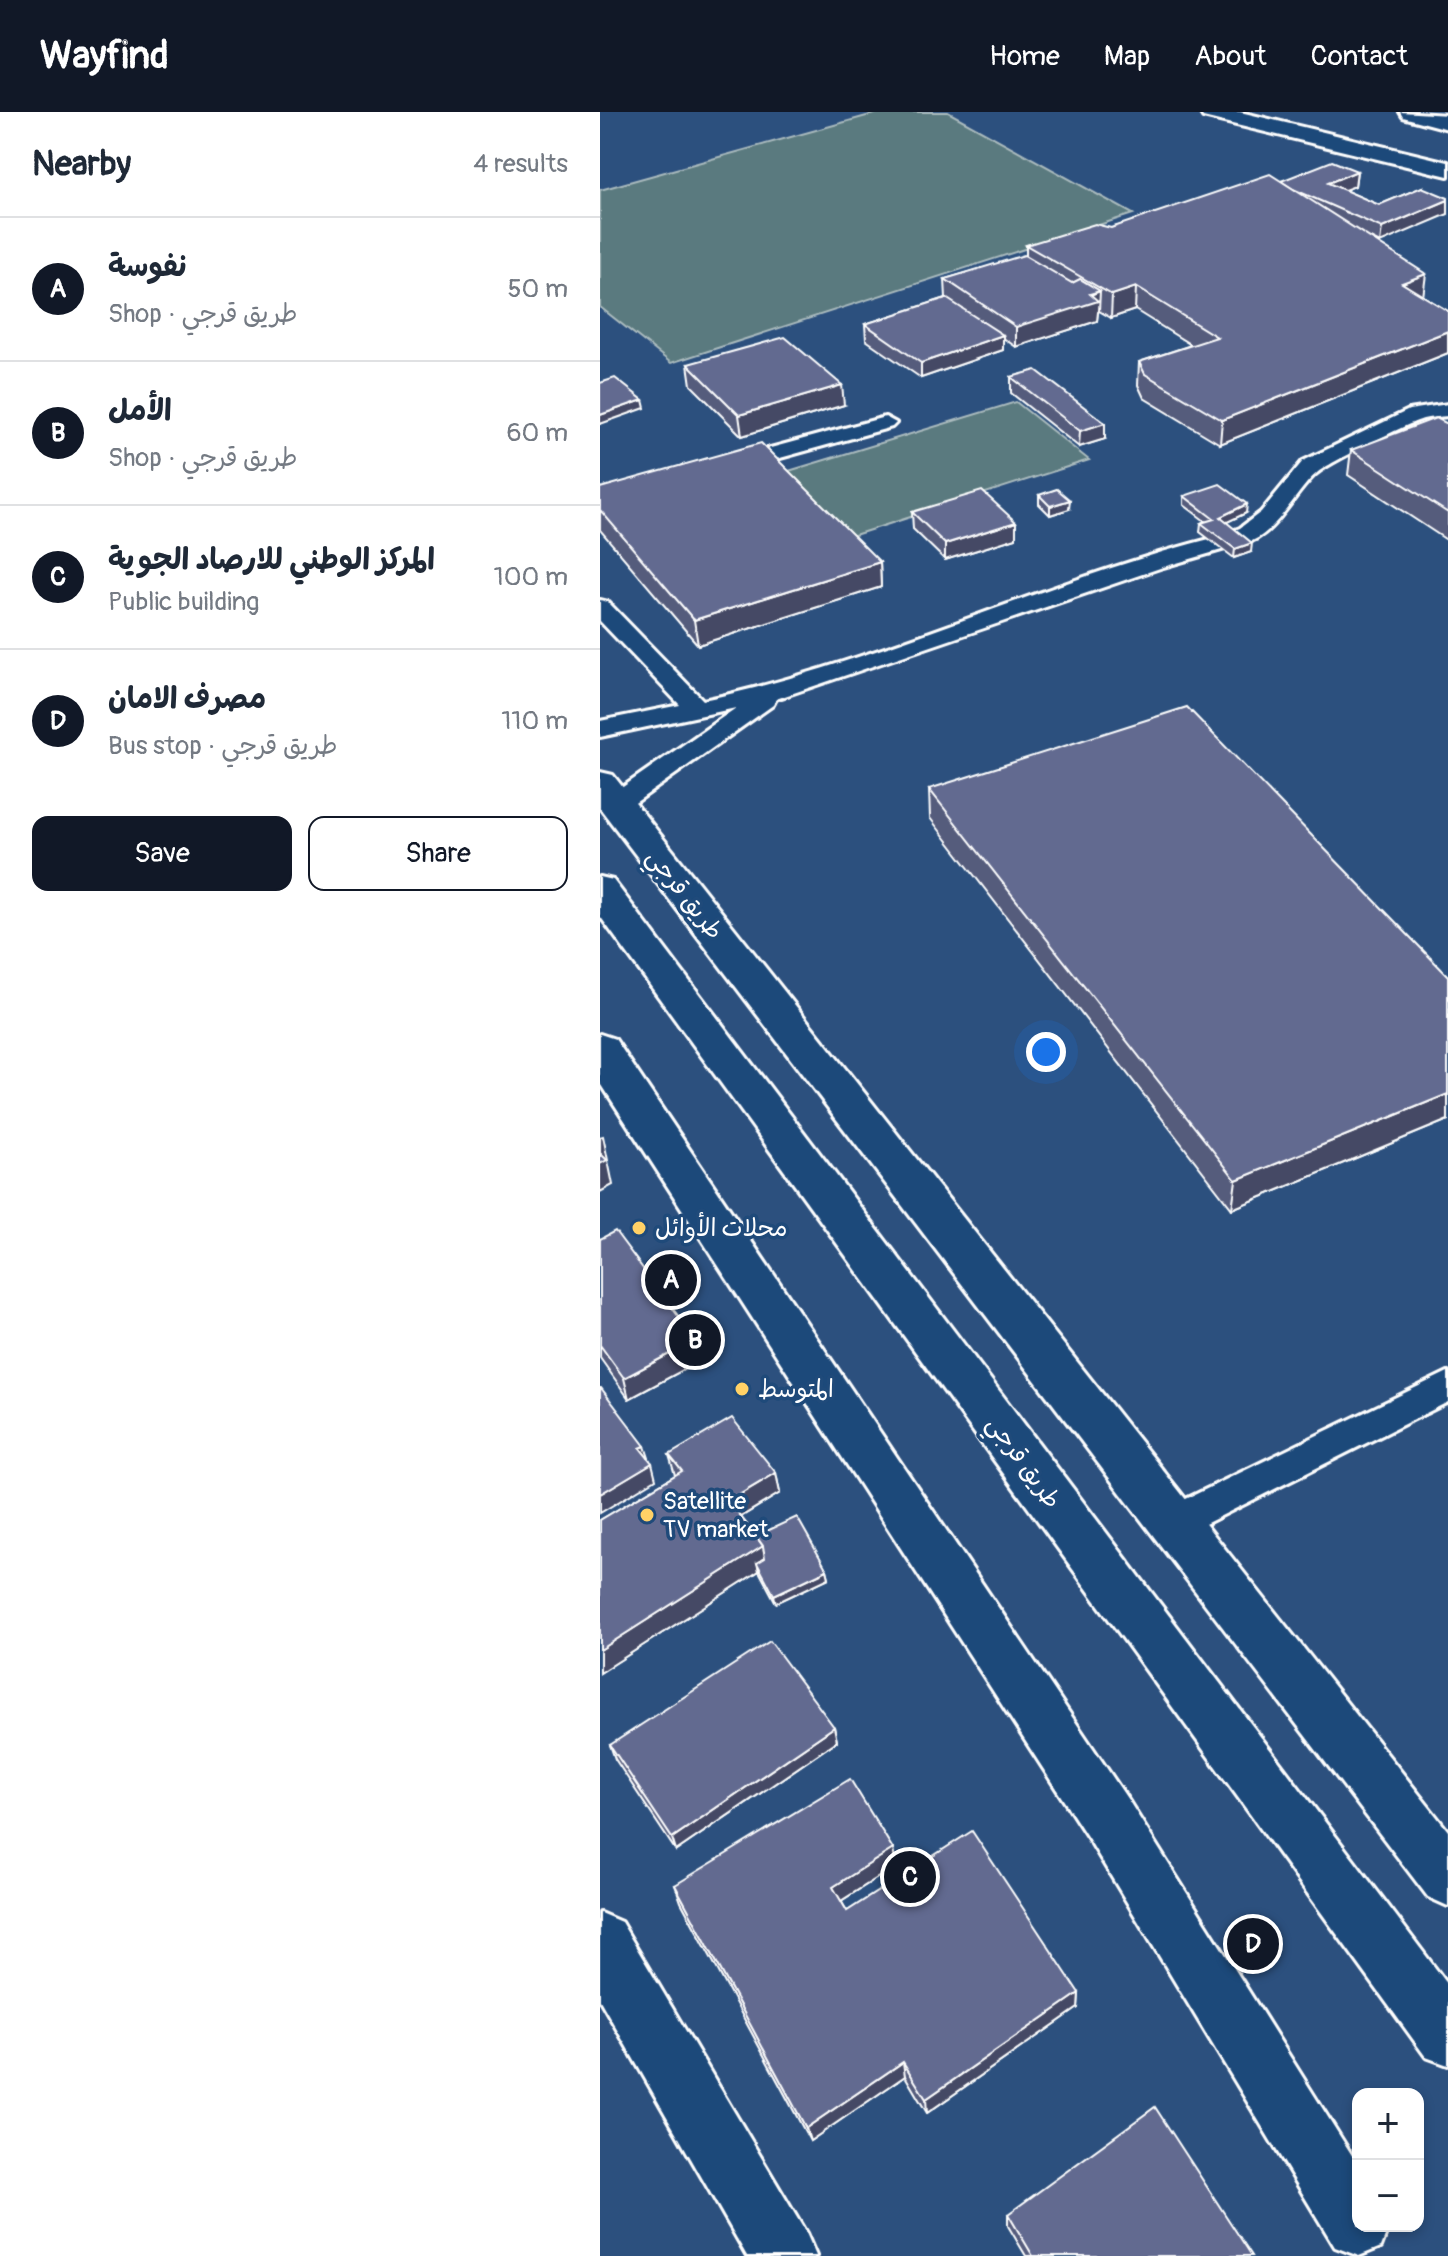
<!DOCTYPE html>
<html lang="en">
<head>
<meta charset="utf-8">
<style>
  body { margin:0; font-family:Pangolin,"Playpen Sans Arabic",sans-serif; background:#f6f6f7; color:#1f2937 }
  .controls { position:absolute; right:24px; bottom:24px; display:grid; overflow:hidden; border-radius:16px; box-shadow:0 4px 12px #0003 }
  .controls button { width:72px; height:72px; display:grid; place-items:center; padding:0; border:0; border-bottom:2px solid #e0e1e3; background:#fff; color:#1f2937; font:40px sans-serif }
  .you { position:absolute; left:446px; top:940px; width:28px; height:28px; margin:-20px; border:6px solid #fff; border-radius:50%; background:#1a73e8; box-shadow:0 0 0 12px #1a73e833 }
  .badge { display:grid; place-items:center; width:52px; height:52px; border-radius:50%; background:#111827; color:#fff; font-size:26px; font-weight:700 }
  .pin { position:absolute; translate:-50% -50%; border:4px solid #fff; box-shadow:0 2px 8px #0006 }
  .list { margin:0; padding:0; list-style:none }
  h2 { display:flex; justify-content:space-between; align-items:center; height:104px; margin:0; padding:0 32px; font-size:34px }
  h2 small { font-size:26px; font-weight:400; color:#747a83 }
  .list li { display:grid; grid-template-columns:52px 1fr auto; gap:24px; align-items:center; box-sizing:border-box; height:144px; padding:0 32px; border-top:2px solid #e0e1e3 }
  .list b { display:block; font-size:30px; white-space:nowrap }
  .list p { margin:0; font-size:26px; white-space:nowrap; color:#747a83 }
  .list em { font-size:26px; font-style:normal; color:#747a83 }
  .actions { display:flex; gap:16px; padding:24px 32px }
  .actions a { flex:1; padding:18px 0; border:2px solid #111827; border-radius:16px; text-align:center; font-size:28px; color:#111827 }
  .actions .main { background:#111827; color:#fff }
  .map { position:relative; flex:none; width:848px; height:2144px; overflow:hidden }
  header { display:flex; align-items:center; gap:48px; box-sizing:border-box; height:112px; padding:0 40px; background:#111827; color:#fff }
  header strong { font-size:38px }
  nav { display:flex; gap:44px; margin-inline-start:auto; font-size:28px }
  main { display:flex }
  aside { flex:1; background:#fff }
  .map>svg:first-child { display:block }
  .green { fill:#5a7a7f; stroke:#acbcbf; stroke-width:2 }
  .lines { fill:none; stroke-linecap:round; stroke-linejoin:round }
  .lane-casing { stroke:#fff; stroke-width:6 }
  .street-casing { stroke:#fff; stroke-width:6 }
  .highway-casing { stroke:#fff; stroke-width:6 }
  .lane { fill:#1f4a7a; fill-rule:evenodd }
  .street { fill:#1f4a7a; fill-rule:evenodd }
  .highway { fill:#1f4a7a; fill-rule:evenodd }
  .wall { fill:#545b7c; stroke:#fff; stroke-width:2 }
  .shaded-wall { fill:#454a65; stroke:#fff; stroke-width:2 }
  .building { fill:#626a90; stroke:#fff; stroke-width:2 }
  .poi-dot { fill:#ffd166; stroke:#1f4a7a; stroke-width:3 }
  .labels { text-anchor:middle; stroke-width:7; stroke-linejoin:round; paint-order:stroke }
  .street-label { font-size:24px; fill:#fff; stroke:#1f4a7a }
  .poi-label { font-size:24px; fill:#fff; stroke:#1f4a7a; text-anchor:start }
</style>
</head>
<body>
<header>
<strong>Wayfind</strong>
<nav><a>Home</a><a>Map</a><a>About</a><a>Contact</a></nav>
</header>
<main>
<aside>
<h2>Nearby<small>4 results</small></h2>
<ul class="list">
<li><span class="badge">A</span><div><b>نفوسة</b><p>Shop · طريق قرجي</p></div><em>50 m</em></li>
<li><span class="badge">B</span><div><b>الأمل</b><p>Shop · طريق قرجي</p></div><em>60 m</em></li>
<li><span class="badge">C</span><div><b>المركز الوطني للارصاد الجوية</b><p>Public building</p></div><em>100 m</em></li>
<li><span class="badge">D</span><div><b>مصرف الامان</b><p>Bus stop · طريق قرجي</p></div><em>110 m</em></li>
</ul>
<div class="actions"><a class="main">Save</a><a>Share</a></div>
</aside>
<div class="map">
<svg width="848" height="2144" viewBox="0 0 848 2144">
  <rect width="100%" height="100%" fill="#2c507e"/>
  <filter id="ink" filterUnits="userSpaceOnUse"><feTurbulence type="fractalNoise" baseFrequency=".0125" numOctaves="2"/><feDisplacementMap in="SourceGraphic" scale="16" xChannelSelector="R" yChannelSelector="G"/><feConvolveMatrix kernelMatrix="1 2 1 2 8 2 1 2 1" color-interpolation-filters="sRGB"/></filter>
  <g filter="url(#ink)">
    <g class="green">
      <polygon points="281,0 348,0 533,102 71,251 0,195 0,78"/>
      <polygon points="416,290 489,348 248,425 182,361"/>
    </g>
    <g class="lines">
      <defs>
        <g id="lane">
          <path d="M848,292V304C840,305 831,305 823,307C808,311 728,351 717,361C691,382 669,441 628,431L625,437L563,455L176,587L173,593L25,698L16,700L7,698L3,692L7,686L136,596L0,625V609L80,593L0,509V488L8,490L103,588C279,551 443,469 617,425L624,427L627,421L640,416L661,400L703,349L809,298Z"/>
          <polygon points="285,305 296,311 292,315 130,360 119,354 122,349"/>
          <polygon points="848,1260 848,1290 585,1422 572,1427 559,1422 554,1411 559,1400"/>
        </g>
        <g id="street">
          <polygon points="0,922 15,927 530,1691 758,2053 758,2114 789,2114 781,2135 759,2144 735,2135 490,1729 0,970"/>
          <polygon points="0,1801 21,1810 206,2121 216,2144 147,2144 0,1888"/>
        </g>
        <g id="highway">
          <polygon points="600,0 640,0 848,50 848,64 603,5"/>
          <polygon points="800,0 848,3 848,17 803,5"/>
          <polygon points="0,660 13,663 848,1719 848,1794 828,1785 0,696"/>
          <polygon points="0,765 13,768 848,1873 848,1953 826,1945 0,804"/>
        </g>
      </defs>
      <use href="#lane" class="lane-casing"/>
      <use href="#street" class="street-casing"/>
      <use href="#highway" class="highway-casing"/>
      <use href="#lane" class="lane"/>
      <use href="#street" class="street"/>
      <use href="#highway" class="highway"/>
    </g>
    <g class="wall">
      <polygon points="757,59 755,74 744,78 779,93 822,75 780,131 770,126 823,184 848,199 848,241 620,332 544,286 538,273 539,250 591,233 535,198 511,206 499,199 498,200 497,209 416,235 403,226 403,238 321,266 266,228 265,212 346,186 345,167 426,144 426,133 511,116 681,69"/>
      <polygon points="88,252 244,293 142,324 91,273"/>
      <polygon points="411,265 505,327 479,335 411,281"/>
      <polygon points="848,312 848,429 748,363 751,338"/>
      <polygon points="0,376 280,450 281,475 98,533 0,418"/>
      <polygon points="439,383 469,397 450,403 439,392"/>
      <polygon points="584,384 646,401 626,410 651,440 634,446 600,420 601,411 605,409 584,393"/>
      <polygon points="312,400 416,410 416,426 345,448 313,417"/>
      <polygon points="329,677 848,864 848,1008 632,1097 330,706"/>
      <polygon points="0,1127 96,1228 100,1249 29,1287 0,1246"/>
      <polygon points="69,1343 176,1361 180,1381 141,1405 156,1424 227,1458 229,1466 176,1491 159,1459 0,1561 0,1408 75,1363"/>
      <polygon points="234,1615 237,1629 76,1739 15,1647 10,1633"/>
      <polygon points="296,1754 241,1789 247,1799 479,1881 478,1896 327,2001 305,1964 210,2029 81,1790 75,1773"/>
      <polygon points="408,2102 652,2144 426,2144 408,2114"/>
    </g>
    <g class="shaded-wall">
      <polygon points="757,59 755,74 726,85 728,71"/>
      <polygon points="848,88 848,102 780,131 782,116"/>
      <polygon points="826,162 823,185 802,171"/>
      <polygon points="536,175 535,198 511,206 512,183"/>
      <polygon points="500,179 499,199 498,200 497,209 416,235 416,215"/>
      <polygon points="848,219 848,241 620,332 622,308"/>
      <polygon points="403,223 403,238 321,266 321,251"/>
      <polygon points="242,273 244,293 142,324 139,303"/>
      <polygon points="43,288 45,296 0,312 0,303"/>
      <polygon points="505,311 505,327 479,335 480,319"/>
      <polygon points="470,388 469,397 450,403 450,394"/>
      <polygon points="647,392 646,401 619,414 620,405"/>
      <polygon points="416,410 416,426 345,448 345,432"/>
      <polygon points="652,431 651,440 634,446 635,437"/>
      <polygon points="280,450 281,475 98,533 94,508"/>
      <polygon points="848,982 848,1008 632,1097 636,1068"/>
      <polygon points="3,1024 13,1073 0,1080 0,1025"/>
      <polygon points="96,1228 100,1249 29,1287 24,1266"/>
      <polygon points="45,1334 50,1349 40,1336"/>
      <polygon points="52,1351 56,1367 0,1401 0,1382"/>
      <polygon points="176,1361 180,1381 134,1409 129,1389"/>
      <polygon points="163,1434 167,1454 157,1451 159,1459 0,1561 0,1538"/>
      <polygon points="227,1458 229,1466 176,1491 174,1483"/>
      <polygon points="234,1615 237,1629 76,1739 72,1726"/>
      <polygon points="293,1737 296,1754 236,1792 233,1775"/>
      <polygon points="479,1881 478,1896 327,2001 326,1987"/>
      <polygon points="303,1950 305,1964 210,2029 206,2016"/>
    </g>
    <g class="building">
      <polygon points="732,49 757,59 728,71 779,93 822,75 848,86 848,88 782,116 693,77 681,69"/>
      <polygon points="670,62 826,162 802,171 848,199 848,219 622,308 545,262 539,250 617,225 536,175 512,183 426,133 495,112 511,116"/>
      <polygon points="424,143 472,171 480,167 500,179 490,182 498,189 416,215 345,167"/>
      <polygon points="346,186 403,223 321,251 265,212"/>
      <polygon points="185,225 242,273 139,303 88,252"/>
      <polygon points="436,258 505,311 480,319 411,265"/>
      <polygon points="15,266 43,288 0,303 0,271"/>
      <polygon points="836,306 848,312 848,401 751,338"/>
      <polygon points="161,331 280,450 94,508 0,398 0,376"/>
      <polygon points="620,372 647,392 620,405 652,431 635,437 601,411 614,407 584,384"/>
      <polygon points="457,377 470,388 450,394 439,383"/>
      <polygon points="382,379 416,410 345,432 312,400"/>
      <polygon points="587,595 848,864 848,982 636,1068 329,677"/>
      <polygon points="0,1041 7,1048 0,1052"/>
      <polygon points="15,1119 96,1228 24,1266 0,1233 0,1127"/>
      <polygon points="0,1276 1,1276 45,1334 40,1336 52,1351 0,1382"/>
      <polygon points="132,1306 176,1361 129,1389 163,1434 0,1538 0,1408 82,1359 69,1343"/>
      <polygon points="197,1405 227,1458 174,1483 157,1451 165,1446 163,1434 156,1424"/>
      <polygon points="170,1529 234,1615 72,1726 10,1633"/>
      <polygon points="250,1667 293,1737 233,1775 247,1799 372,1719 479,1881 326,1987 303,1950 206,2016 75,1773"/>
      <polygon points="555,1995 652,2144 433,2144 408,2102"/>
    </g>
  </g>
  <g class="poi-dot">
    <circle cx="39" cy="1116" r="8"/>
    <circle cx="142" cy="1277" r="8"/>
    <circle cx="47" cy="1403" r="8"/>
  </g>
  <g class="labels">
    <g class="street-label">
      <text transform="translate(85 782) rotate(52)" y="8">طريق قرجي</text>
      <text transform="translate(424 1350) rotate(54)" y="8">طريق قرجي</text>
    </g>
    <g class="poi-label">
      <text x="55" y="1124">محلات الأوائل</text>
      <text x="158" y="1285">المتوسط</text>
      <text x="63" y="1397">Satellite<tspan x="63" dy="28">TV market</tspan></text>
    </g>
  </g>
</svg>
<div class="controls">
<button>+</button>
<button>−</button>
</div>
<div class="you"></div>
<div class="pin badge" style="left:71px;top:1168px">A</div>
<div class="pin badge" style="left:95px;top:1228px">B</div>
<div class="pin badge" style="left:310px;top:1765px">C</div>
<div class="pin badge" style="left:653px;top:1832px">D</div>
</div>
</main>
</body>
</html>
